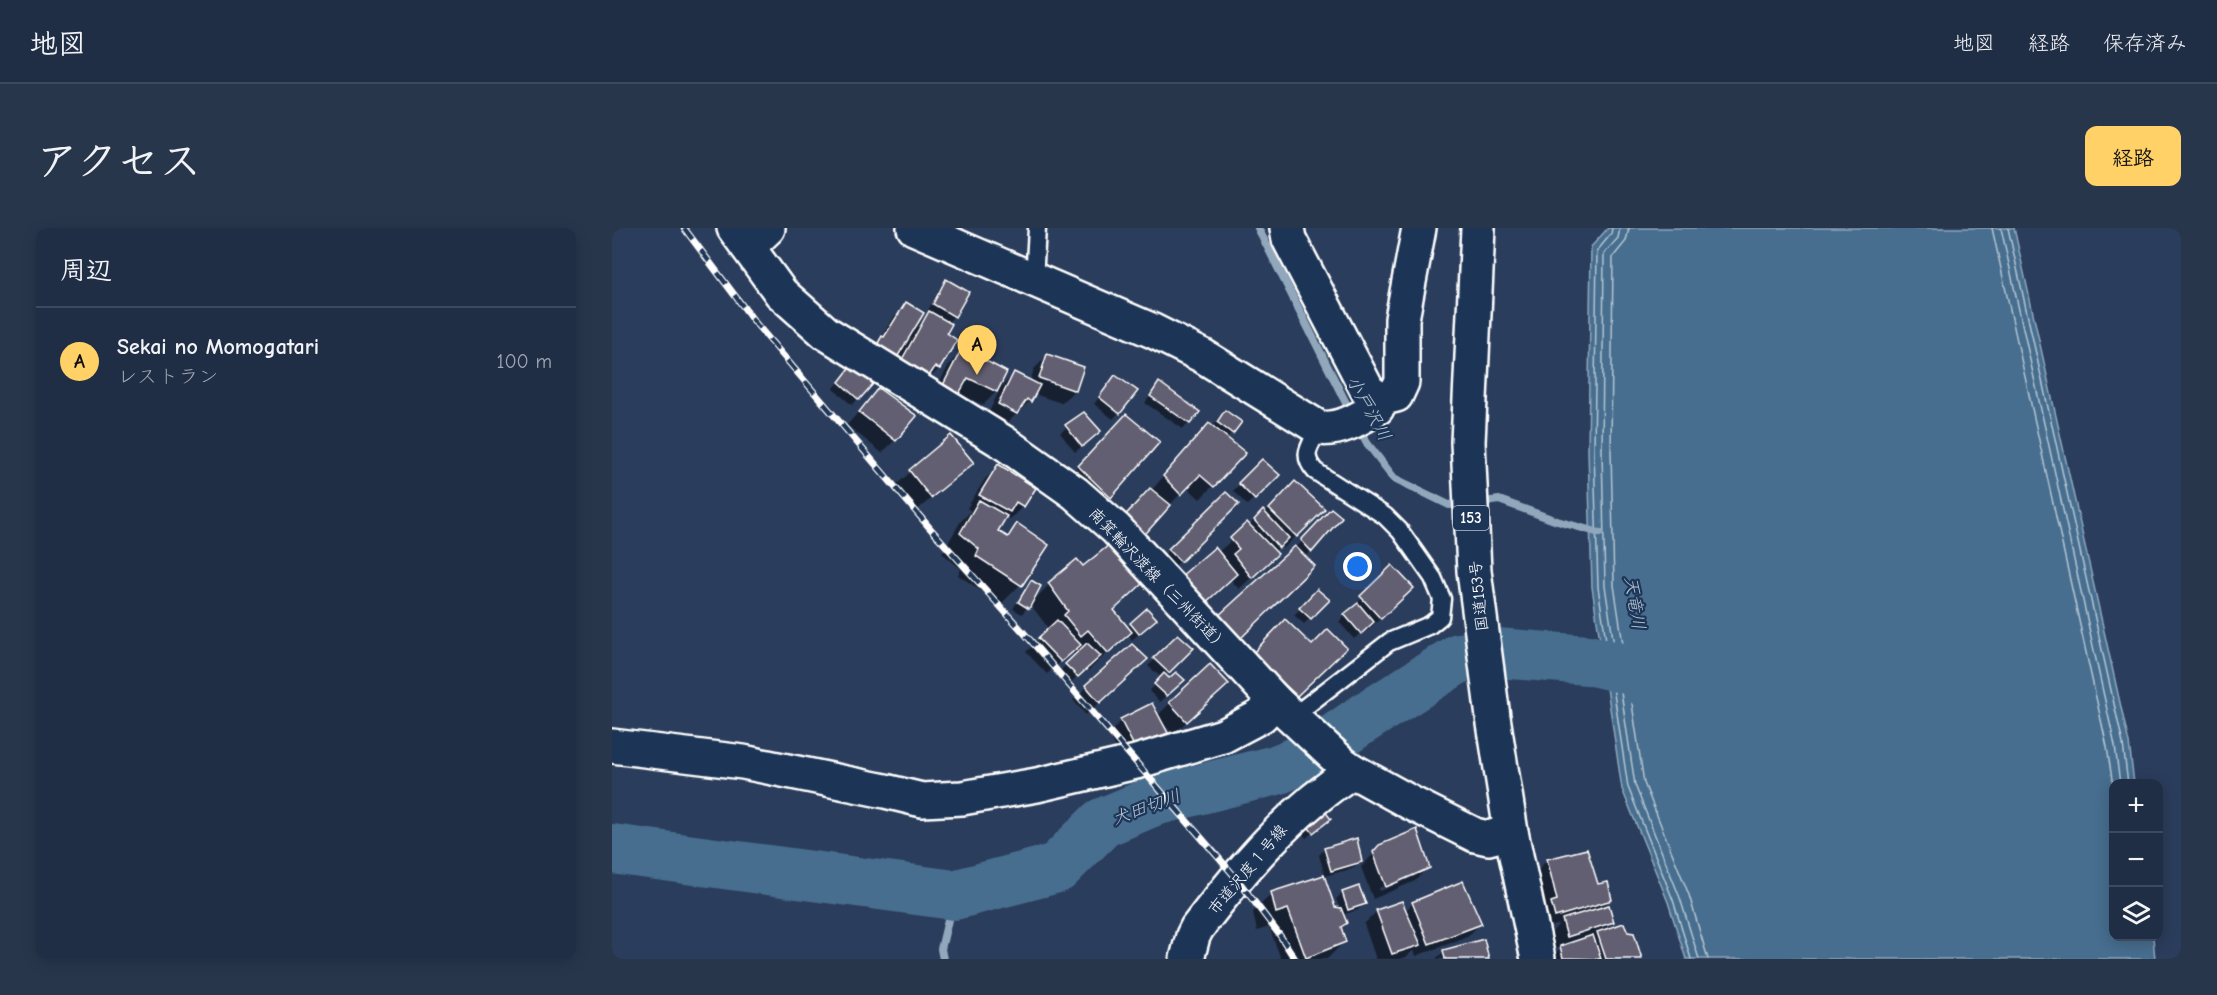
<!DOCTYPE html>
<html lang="ja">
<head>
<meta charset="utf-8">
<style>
  body { margin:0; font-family:"Comic Neue","Klee One",sans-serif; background:#28364c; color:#f1f3f6 }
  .controls { position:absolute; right:18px; bottom:18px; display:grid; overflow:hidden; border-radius:12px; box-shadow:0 3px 15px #0003 }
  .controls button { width:54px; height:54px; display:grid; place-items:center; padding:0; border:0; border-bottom:2px solid #3d4a5e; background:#202e45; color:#f1f3f6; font:30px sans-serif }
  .you { position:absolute; left:746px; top:339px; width:21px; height:21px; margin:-15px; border:4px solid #fff; border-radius:50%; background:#1a73e8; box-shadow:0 0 0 9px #1a73e833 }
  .badge { display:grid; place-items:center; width:39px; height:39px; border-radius:50%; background:#ffd166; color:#111; font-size:20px; font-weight:700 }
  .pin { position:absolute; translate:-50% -50px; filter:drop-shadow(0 2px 3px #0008) }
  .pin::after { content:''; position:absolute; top:32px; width:21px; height:18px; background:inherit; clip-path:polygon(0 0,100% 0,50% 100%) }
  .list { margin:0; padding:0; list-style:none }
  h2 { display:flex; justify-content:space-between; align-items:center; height:78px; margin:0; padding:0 24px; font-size:26px }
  h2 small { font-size:20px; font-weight:400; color:#a2a8b3 }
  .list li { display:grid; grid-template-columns:39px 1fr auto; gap:18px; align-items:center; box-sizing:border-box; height:108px; padding:0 24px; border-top:2px solid #3d4a5e }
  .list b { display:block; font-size:22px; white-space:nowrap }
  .list p { margin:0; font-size:20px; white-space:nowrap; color:#a2a8b3 }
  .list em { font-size:20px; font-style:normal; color:#a2a8b3 }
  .icon { flex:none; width:33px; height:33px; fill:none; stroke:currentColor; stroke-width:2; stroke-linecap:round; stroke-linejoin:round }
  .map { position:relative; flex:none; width:1569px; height:731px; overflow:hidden; border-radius:12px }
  header { display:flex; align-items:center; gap:36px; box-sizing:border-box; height:84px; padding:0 30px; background:#202e45; border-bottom:2px solid #3d4a5e }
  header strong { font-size:28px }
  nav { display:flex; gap:33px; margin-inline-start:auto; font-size:21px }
  .intro { display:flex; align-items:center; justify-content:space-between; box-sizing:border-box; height:144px; padding:0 36px }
  h1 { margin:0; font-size:42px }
  .button { padding:15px 27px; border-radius:12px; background:#ffd166; color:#111; font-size:21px; font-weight:700 }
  main { display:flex; gap:36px; padding:0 36px }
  aside { flex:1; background:#202e45; border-radius:12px; box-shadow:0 3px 15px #0003 }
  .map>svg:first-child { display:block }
  .water { fill:#476e8f; stroke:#91a8bc; stroke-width:1.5 }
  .shadow { fill:#0007; fill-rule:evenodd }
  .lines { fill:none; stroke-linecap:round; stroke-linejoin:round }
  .shore { stroke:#b5c5d2; stroke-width:1.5 }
  .stream { stroke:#91a8bc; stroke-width:8 }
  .river { stroke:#476e8f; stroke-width:50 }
  .building { fill:#635f72; stroke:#fff; stroke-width:1.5 }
  .lane-casing { stroke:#fff; stroke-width:21 }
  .street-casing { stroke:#fff; stroke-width:38 }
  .secondary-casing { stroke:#fff; stroke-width:38 }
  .highway-casing { stroke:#fff; stroke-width:38 }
  .lane { stroke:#1d3557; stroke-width:16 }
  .street { stroke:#1d3557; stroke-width:33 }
  .secondary { stroke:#1d3557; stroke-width:33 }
  .highway { stroke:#1d3557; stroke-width:33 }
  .rail-casing { stroke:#fff; stroke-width:7 }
  .rail { stroke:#1d3557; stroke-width:4.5; stroke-dasharray:14; stroke-linecap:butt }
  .labels { text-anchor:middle; stroke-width:4.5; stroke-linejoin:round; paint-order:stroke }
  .shield { fill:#1d3557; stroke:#bbc2cd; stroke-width:1.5 }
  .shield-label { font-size:15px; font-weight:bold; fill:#fff }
  .street-label { font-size:16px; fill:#fff; stroke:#1d3557 }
  .water-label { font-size:18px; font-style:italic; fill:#b5c5d2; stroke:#1d3557 }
</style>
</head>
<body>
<header>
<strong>地図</strong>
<nav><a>地図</a><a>経路</a><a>保存済み</a></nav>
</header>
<div class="intro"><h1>アクセス</h1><a class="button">経路</a></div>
<main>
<aside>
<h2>周辺<small></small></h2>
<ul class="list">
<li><span class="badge">A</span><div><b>Sekai no Momogatari</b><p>レストラン</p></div><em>100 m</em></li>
</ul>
</aside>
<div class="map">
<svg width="1569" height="731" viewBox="0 0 1569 731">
  <rect width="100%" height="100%" fill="#2b3d5c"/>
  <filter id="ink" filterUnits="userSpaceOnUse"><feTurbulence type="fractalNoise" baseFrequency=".0167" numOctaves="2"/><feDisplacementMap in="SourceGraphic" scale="12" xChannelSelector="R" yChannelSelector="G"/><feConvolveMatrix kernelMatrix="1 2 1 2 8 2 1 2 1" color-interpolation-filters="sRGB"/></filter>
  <g filter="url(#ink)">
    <polygon class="water" points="996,0 1402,0 1517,515 1522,555 1502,556 1502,708 1541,709 1543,731 1074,731 1056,674 1010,561 980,359 976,223 979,19"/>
    <g class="shadow">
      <polygon points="335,53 342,88 335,95 333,106 343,112 327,141 314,154 276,149 287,127 269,145 257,123 265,115 282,89 295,76 304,99 318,84 316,82 328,60"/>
      <polygon points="351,122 384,164 371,177 346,165 316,176 338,135"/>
      <polygon points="435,128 463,162 449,175 422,166 418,173 391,199 374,190 389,159 402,146 418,154 422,141"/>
      <polygon points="234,146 246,171 240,177 221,161"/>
      <polygon points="503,149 507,185 501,191 482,176"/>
      <polygon points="547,156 577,195 571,201 533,175"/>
      <polygon points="266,162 283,212 270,225 235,197"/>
      <polygon points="613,184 628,194 614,211 632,226 588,271 575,259 555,280 539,263 584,210 597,197 600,199"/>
      <polygon points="471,186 481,210 463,224 448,205"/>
      <polygon points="501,201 498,269 485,281 454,252"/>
      <polygon points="339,209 360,235 347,248 305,282 285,256"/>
      <polygon points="650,233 666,247 635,277 621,263"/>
      <polygon points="386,238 411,278 398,291 393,288 384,304 393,309 405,297 435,318 408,357 389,376 346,347 349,341 330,325 349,293 359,283 355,280 373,251"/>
      <polygon points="683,255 711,281 671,321 668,317 651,339 627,361 618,351 605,325 651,285 652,286"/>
      <polygon points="614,266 625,276 555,346 544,335"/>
      <polygon points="713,288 699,323 692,330 683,321"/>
      <polygon points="780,339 787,373 755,403 753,401 742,411 727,394"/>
      <polygon points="419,354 421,373 437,357 500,383 514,400 519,396 537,397 520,412 516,406 476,443 474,441 459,454 448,443 463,428 460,424 435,446 414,424 437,401 418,376 410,386 401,381 413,360"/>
      <polygon points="705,363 716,372 692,396 682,387"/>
      <polygon points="673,393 714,439 665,486 623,446"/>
      <polygon points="566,408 580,420 552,447 565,459 548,474 537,463 550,450 536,438"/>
      <polygon points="520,418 521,444 474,487 461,472"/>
      <polygon points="602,469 561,506 548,492 554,505 541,518 509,532 496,506 509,493 545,488 558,475"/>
      <polygon points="694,596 710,597 694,610 688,602"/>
      <path d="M768,619L816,639L803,653L761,671L749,639ZM803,645V648L768,663L767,660Z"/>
      <polygon points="713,621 749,634 742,640 713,648 707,627"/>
      <polygon points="974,623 985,658 999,671 988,682 1001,694 990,704 1021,706 1029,731 937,731 950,719 942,721 938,706 947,696 930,702 922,646 935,632"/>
      <polygon points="660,665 722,681 728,681 724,671 731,665 752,675 746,682 730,687 728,700 732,714 715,731 669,731 657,699 645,703 641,684"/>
      <polygon points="801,675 868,696 855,709 804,728 802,722 794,729 788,731 764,731 752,696 765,683 793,683"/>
      <polygon points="871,713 875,731 824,731 832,723"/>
    </g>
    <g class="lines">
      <g class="shore">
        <polyline points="1000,0 999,6 985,23 982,223 986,359 1016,559 1061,672 1079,731"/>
        <polyline points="1008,0 1006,10 992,26 990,223 993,358 1023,557 1068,670 1087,731"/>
        <polyline points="1017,0 1014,13 1001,29 999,223 1002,357 1032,555 1077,667 1096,731"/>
        <polyline points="1380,0 1495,519 1502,564"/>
        <polyline points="1389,0 1503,518 1508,556"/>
        <polyline points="1396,0 1511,516 1516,556"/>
      </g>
      <g class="stream">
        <polyline points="646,0 740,187"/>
        <polyline points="746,198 755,215 782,250 837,277 852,276"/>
        <polyline points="865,275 887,272 945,293 988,305"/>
        <polyline points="331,731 329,721 342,667"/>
      </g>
      <polyline class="river" points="0,621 342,667 445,640 490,595 542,573 664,542 694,530 748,493 847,430 885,425 976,432 1023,443 1047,467"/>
    </g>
    <g class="building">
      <polygon points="334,51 357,64 343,89 321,76"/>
      <polygon points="294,74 312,85 283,133 263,120 270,108 272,109"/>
      <polygon points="317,83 340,96 335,105 345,112 328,141 323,139 314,153 288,135"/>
      <polygon points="350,120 395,144 385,164 356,150 344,171 328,163"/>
      <polygon points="435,126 472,139 464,163 427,150"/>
      <polygon points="240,137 261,156 247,172 227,154"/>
      <polygon points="402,144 428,157 419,174 415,171 405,186 386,176"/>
      <polygon points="503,147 526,163 508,186 487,169"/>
      <polygon points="547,154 588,184 578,196 538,168"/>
      <polygon points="266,160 305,188 284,213 247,184"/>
      <polygon points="613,182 630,194 621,206 605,194"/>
      <polygon points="472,184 489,203 470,219 453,197"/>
      <polygon points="514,186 548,214 499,270 466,238"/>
      <polygon points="597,195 634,225 602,259 588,247 569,267 551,248"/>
      <polygon points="339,207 362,235 319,270 297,242"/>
      <polygon points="650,231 668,247 643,272 626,255"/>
      <polygon points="386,236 424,260 412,279 404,274 398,284 367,267"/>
      <polygon points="683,253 713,281 685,309 657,281"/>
      <polygon points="538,260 559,277 528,312 508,293"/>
      <polygon points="614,264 627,276 569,334 556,321"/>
      <polygon points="367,272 395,288 386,303 396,309 405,295 437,317 410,358 364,328 367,321 348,305"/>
      <polygon points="719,280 730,289 700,324 689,312"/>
      <polygon points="651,282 677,310 667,320 642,292"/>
      <polygon points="635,294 666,326 640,350 621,326 627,321 618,310"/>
      <polygon points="497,317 530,356 502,382 520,404 496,425 476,402 469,408 452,387 456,383 436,355 465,331 471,338"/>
      <polygon points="683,318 703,338 628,411 606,388"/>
      <polygon points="603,319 625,346 591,377 568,349"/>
      <polygon points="780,337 802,360 769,391 748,368"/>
      <polygon points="419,352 429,358 417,381 406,374"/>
      <polygon points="705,361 718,372 699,391 687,380"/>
      <polygon points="746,375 762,394 749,406 732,386"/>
      <polygon points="535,380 545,391 527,406 518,395"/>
      <polygon points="673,391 700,417 716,401 735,420 685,468 640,426"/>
      <polygon points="445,392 469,417 449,434 426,410"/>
      <polygon points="566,406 582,420 557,445 541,430"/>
      <polygon points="475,415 489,428 466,449 453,436"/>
      <polygon points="520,416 536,431 488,475 473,457"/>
      <polygon points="598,436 617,456 575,494 557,474"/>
      <polygon points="564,444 573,452 555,468 542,456 552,445 557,450"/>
      <polygon points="540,475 556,505 523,520 508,491"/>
      <polygon points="711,581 719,591 701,605 693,595"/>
      <polygon points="805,601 818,640 774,659 761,624 767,617"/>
      <polygon points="745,610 750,634 719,643 712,620"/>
      <polygon points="975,621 986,656 996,654 1000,672 943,689 939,674 945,672 935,631"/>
      <polygon points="712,647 723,679 729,680 735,695 729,699 734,714 694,730 676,681 664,685 659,664"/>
      <polygon points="851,653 870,696 817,716 800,674"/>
      <polygon points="747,658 754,676 736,682 730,664"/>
      <polygon points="790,673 809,717 780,726 764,682"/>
      <polygon points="997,677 1002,694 955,709 950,691"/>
      <polygon points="1012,695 1016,704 1022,705 1030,731 994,731 985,704"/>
      <polygon points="981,707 989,731 951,730 948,718"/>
      <polygon points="872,711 877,731 833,731 831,722"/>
    </g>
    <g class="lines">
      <defs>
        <g id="lane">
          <polyline points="422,52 425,0"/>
          <path d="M680,489L777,414L818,397L828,389L830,371L821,350L788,303L773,288L703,243C688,226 699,218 707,200"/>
        </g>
        <g id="street">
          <path d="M302,0L541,103L591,128L707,200C728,203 748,190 765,180L768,171"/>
          <polyline points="675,0 677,11 756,163 768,171 784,167 790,154 790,91 807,0"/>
          <polyline points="136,19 156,0"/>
          <path d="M575,731L581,708L585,700C630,641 678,583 741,543"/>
        </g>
        <g id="secondary">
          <polyline points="122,0 169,65 214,105 391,214 463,265 504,301 663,473 731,536 741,543 799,575 863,607 876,610 899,604"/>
          <polyline points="0,518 131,534 273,563 310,572 350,570 425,557 524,534 611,508 649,488 663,473"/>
        </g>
        <polyline id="highway" points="866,0 856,214 862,343 881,489 899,604 926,731"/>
      </defs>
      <use href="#lane" class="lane-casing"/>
      <use href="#street" class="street-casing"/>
      <use href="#secondary" class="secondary-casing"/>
      <use href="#highway" class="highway-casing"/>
      <use href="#lane" class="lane"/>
      <use href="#street" class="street"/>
      <use href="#secondary" class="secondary"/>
      <use href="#highway" class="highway"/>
      <defs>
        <polyline id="rail" points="72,0 145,97 317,299 413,406 625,651 669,709 683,731"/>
      </defs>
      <use href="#rail" class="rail-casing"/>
      <use href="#rail" class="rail"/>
    </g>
  </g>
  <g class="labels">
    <rect class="shield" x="841" y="278" width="36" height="24" rx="4.5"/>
    <g class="shield-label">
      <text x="859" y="295">153</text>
    </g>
    <g class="street-label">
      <text transform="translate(547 351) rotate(46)" y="6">南箕輪沢渡線（三州街道）</text>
      <text transform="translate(866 368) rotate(-96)" y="6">国道153号</text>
      <text transform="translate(635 641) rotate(-50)" y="6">市道沢度１号線</text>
    </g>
    <g class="water-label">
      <text transform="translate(757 180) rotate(61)" y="6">小戸沢川</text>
      <text transform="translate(1023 375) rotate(81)" y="6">天竜川</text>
      <text transform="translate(534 579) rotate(-20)" y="6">犬田切川</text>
    </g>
  </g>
</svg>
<div class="controls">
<button>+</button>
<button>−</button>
<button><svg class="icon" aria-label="layers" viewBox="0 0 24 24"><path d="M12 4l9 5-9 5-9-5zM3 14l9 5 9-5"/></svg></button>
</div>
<div class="you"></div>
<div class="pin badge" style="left:365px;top:147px">A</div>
</div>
</main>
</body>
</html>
